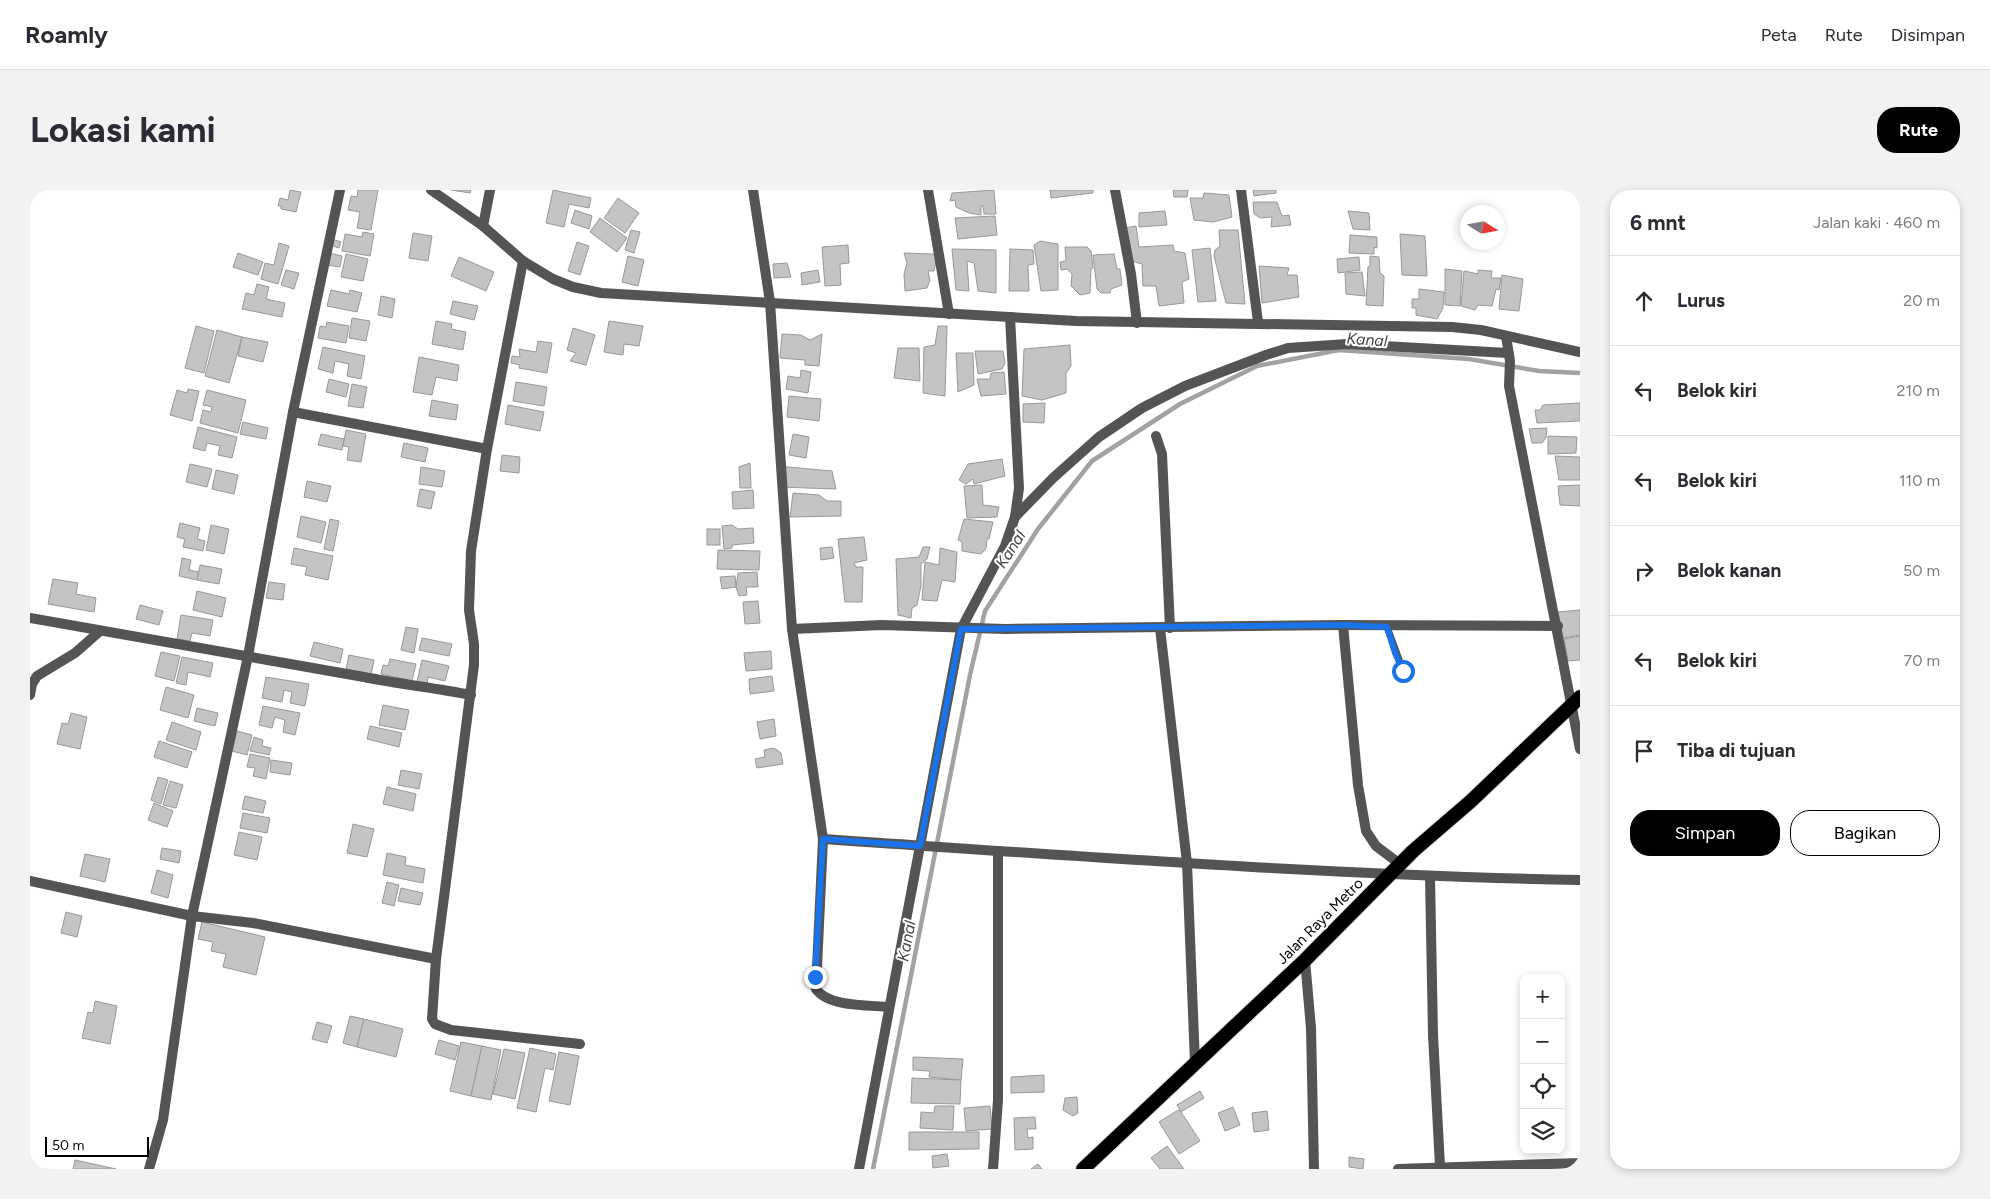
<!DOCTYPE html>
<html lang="id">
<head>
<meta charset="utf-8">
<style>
  body { margin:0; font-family:Figtree,sans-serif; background:#f2f2f3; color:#2b2b33 }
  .controls { position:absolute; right:15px; bottom:15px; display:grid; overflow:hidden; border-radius:10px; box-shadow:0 2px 8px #0003 }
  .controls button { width:45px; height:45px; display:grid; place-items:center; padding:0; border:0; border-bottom:1px solid #e1e1e2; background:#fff; color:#2b2b33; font:25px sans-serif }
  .compass { position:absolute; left:1430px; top:15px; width:45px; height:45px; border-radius:50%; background:#fff; box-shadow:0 2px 8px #0003; rotate:101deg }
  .scale { position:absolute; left:15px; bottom:12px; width:104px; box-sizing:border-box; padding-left:5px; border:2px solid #000; border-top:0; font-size:14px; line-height:18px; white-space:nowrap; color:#000; -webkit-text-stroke:4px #fff; paint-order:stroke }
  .stop { position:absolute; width:15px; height:15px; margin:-11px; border:4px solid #1a73e8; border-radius:50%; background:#fff }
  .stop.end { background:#1a73e8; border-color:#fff; box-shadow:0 1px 5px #0008 }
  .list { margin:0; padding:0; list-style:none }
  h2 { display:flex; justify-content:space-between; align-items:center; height:65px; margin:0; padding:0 20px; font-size:21px }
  h2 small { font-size:16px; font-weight:400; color:#7c7c81 }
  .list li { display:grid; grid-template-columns:32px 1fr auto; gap:15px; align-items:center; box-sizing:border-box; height:90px; padding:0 20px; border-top:1px solid #e1e1e2 }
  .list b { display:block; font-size:19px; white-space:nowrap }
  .list em { font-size:16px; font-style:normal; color:#7c7c81 }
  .actions { display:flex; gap:10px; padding:15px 20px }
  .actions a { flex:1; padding:11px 0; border:1px solid #000; border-radius:20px; text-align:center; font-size:18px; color:#000 }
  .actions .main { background:#000; color:#fff }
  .icon { flex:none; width:28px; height:28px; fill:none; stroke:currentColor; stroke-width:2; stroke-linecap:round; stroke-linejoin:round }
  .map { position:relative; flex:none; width:1550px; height:979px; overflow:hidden; border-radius:20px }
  header { display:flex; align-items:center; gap:30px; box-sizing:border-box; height:70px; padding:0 25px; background:#fff; border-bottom:1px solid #e1e1e2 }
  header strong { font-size:24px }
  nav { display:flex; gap:28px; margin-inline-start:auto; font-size:18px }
  .intro { display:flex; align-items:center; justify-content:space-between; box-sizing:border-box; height:120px; padding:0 30px }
  h1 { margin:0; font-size:35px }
  .button { padding:12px 22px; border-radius:20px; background:#000; color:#fff; font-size:18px; font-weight:700 }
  main { display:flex; gap:30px; padding:0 30px }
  aside { flex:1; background:#fff; border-radius:20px; box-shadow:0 2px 8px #0003 }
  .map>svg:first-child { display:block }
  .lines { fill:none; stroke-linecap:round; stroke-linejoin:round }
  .stream { stroke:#a2a2a2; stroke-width:4.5 }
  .building { fill:#c4c4c4; stroke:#989898 }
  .trunk-casing { stroke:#dbdbdb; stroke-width:16 }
  .service { stroke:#545454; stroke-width:7 }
  .minor { stroke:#545454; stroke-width:10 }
  .trunk { stroke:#000; stroke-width:14 }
  .route { stroke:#1a73e8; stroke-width:6 }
  .labels { text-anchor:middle; stroke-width:4; stroke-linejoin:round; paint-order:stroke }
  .street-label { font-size:15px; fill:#000; stroke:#fff }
  .water-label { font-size:16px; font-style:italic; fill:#434343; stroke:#fff }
</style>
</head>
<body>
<header>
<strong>Roamly</strong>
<nav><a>Peta</a><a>Rute</a><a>Disimpan</a></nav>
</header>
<div class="intro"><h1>Lokasi kami</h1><a class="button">Rute</a></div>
<main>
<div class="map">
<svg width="1550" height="979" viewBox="0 0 1550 979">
  <rect width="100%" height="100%" fill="#fff"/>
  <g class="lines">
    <polyline class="stream" points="843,979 940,485 955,421 1008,339 1062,271 1150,214 1227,176 1309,160 1439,169 1509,181 1550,183"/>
  </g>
  <g class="building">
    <polygon points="260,0 271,2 266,22 251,19 251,16 248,16 250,8 258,10"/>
    <polygon points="328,0 348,0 341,40 327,38 330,22 318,20 321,6 327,7"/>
    <polygon points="421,0 441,0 440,3"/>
    <polygon points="523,0 561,8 559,18 539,14 534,37 516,33"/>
    <polygon points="964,0 966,24 954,24 953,16 951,16 951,25 939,23 926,17 925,10 920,11 922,3"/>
    <polygon points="1020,0 1063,0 1063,3 1021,8"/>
    <polygon points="1143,0 1158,0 1157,7 1144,7"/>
    <polygon points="1223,0 1246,0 1246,3 1224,6"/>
    <polygon points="1174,3 1199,5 1202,27 1183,32 1164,30 1160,8 1173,8"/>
    <polygon points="588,8 609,23 595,43 574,28"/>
    <polygon points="1223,12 1247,12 1252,26 1259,25 1261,35 1241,37 1242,27 1230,28 1224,24"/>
    <polygon points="545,20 562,26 559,39 541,33"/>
    <polygon points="1135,21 1137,35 1109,37 1109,23"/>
    <polygon points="1318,21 1339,23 1340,40 1323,39"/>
    <polygon points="965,26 967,45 928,49 925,28"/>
    <polygon points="570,28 597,48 587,62 560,42"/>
    <polygon points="1106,36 1109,57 1143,55 1144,61 1155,63 1159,89 1152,92 1154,113 1129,116 1126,96 1113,96 1112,74 1101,71 1095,38"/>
    <polygon points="601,40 610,42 604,63 595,60"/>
    <polygon points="1189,40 1208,40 1215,114 1196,113 1184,66 1185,60 1190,56"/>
    <polygon points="333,42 344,44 340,66 312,61 315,44 332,47"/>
    <polygon points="383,43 402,46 398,71 379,68"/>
    <polygon points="1370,44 1395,46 1397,86 1372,85"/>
    <polygon points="1320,45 1347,47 1347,58 1344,57 1344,64 1319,63"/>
    <polygon points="302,49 311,52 309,58 300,55"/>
    <polygon points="1010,51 1028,54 1028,100 1011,101 1004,55"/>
    <polygon points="547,52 559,56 550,85 538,81"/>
    <polygon points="249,53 259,56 248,94 231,89 235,73 244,75"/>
    <polygon points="818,55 819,73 810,74 811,95 795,96 792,57"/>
    <polygon points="1035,57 1057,57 1061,61 1063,78 1061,79 1060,103 1050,105 1041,96 1042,84 1037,79 1031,80 1030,72 1036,71"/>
    <polygon points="1180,58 1186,111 1168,112 1162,60"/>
    <polygon points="922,59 966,60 966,103 948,101 944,73 937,71 939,101 926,100"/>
    <polygon points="980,59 1003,60 1004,74 998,75 999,101 979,101"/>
    <polygon points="208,63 233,72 228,85 203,77"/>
    <polygon points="299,63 312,66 310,77 297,75"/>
    <polygon points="874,63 904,64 906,71 904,81 898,81 900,90 897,98 875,101 874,84 877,73"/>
    <polygon points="316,64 338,69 333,91 311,87"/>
    <polygon points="1084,64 1087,79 1090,79 1092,95 1081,99 1080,103 1071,103 1067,99 1063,65"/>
    <polygon points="598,66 614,70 608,96 592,92"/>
    <polygon points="1340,66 1349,67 1350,83 1354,86 1353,116 1336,115 1338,77 1340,76"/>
    <polygon points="429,67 464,82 456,101 421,86"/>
    <polygon points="1329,67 1330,80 1308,83 1307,69"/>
    <polygon points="757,73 761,87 744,88 743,74"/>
    <polygon points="1229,76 1259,78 1257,85 1267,85 1269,107 1232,113"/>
    <polygon points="1415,79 1432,81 1430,116 1415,115"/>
    <polygon points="256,80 269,83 264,99 251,95"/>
    <polygon points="788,80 790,92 772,95 771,83"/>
    <polygon points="1448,80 1462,81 1461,88 1471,88 1469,100 1466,99 1462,116 1448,115 1445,120 1431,116 1434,81 1448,84"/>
    <polygon points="1332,82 1335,106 1316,104 1315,83"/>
    <polygon points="1472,85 1493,89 1489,121 1469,119"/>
    <polygon points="227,94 239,97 236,109 255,113 252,127 212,119 216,103 224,105"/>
    <polygon points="1389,99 1414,102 1413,118 1407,129 1386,125 1386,118 1382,118 1382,109 1389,109"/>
    <polygon points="301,100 319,104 320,100 332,103 327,122 297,116"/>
    <polygon points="351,106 365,109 362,128 348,125"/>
    <polygon points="423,111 448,116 444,130 420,124"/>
    <polygon points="322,128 340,131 336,151 319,148"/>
    <polygon points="406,131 422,134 421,139 436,142 433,160 402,154"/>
    <polygon points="579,131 613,136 609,156 594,154 593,165 574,162"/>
    <polygon points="297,132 319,136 316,153 288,148 290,136 296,137"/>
    <polygon points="166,136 184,141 174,183 155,178"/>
    <polygon points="908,136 917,136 915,206 893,203 894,157 905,155"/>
    <polygon points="543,138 565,145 556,175 540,171 546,163 537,160"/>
    <polygon points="187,140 212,147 199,193 175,186"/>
    <polygon points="752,144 771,145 780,150 792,144 789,176 775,175 775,170 750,168"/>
    <polygon points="212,147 238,152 233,172 208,166"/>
    <polygon points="508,151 522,153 517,183 489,178 490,175 481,173 482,166 490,167 489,159 506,162"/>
    <polygon points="1040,155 1041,176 1036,183 1036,203 1012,210 992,206 994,159"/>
    <polygon points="293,157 335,166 331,189 317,186 319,174 305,171 303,183 288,179"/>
    <polygon points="868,158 889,158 890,191 864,188"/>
    <polygon points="945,161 973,161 975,173 972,179 948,184"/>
    <polygon points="926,163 943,163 944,195 928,202"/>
    <polygon points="389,167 429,175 427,191 406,187 402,205 383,202"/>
    <polygon points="771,180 781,182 778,203 756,199 758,186 770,188"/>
    <polygon points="974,182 976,204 951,206 947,189 960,189 961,183"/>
    <polygon points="299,189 319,194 316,207 296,202"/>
    <polygon points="486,192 517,197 514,216 483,211"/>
    <polygon points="322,194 337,197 333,218 318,216"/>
    <polygon points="158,199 169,201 162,231 140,225 147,200 157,203"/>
    <polygon points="177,200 216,210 208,243 170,233 173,220 181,222 182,217 173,215"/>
    <polygon points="759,206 791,209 789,231 757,227"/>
    <polygon points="402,210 428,215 426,230 399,226"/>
    <polygon points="1015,213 1014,233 993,232 993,214"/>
    <polygon points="1550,213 1550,231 1507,233 1505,220 1510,220 1513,215"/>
    <polygon points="478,215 514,222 510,241 475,234"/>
    <polygon points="213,232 238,238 236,249 210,244"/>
    <polygon points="168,237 207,247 202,268 188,265 190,256 177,253 175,261 163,258"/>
    <polygon points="1517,238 1516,248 1512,253 1502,253 1499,239"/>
    <polygon points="316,240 336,244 331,272 317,270 319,257 313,256"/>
    <polygon points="291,244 314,249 312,260 288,255"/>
    <polygon points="763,244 779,247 776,268 759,265"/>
    <polygon points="1518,246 1547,247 1546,263 1518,264"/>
    <polygon points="374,253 398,258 395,272 371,267"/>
    <polygon points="472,265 490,267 489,283 470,281"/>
    <polygon points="1525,266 1550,267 1550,290 1529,290"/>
    <polygon points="972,269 975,286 944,294 943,289 936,294 929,290 938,274"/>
    <polygon points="720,273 721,298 710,298 709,277"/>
    <polygon points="160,274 182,279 177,297 156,292"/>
    <polygon points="747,276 802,281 806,299 749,297"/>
    <polygon points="391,277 415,281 412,297 389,294"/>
    <polygon points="186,280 208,285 204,304 182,299"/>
    <polygon points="277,291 301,296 297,312 274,307"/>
    <polygon points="952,295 953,315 969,317 967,327 937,328 934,296"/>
    <polygon points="1550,295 1550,316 1530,315 1528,296"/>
    <polygon points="390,299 405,302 401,319 387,316"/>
    <polygon points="723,300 724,318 703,319 702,302"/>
    <polygon points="763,303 789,305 797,311 811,311 811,326 760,327"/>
    <polygon points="271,326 296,332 291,353 267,347"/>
    <polygon points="300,329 309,331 303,361 294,359"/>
    <polygon points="934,329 963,332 959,349 957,349 956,359 951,364 932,361 932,352 928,350"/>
    <polygon points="150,333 170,338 167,349 175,351 173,361 153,357 155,349 147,347"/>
    <polygon points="181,335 199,339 194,364 176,360"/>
    <polygon points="702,335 708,339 723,338 724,353 702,355 702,358 694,359 692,336"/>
    <rect x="677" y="339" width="13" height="16"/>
    <polygon points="834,347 837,370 824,373 826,377 833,377 832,412 815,412 808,349"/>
    <polygon points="802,357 804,368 791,370 790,358"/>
    <polygon points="893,357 900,357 897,369 891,374 891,396 887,415 882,418 881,428 868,425 866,369 889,367"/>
    <polygon points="264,358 303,366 298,390 275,385 277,377 261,374"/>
    <polygon points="910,358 927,362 925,392 912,390 907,411 892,410 895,372 909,375"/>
    <polygon points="688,360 730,361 729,380 687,379"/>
    <polygon points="152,368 161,370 159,380 169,382 167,390 149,386"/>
    <polygon points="170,375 192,379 189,394 167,390"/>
    <polygon points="727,382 728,397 716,397 717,405 709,406 706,397 708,383"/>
    <polygon points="705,386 706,397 692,399 690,387"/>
    <polygon points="23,389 48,393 46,404 66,408 64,422 18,414"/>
    <polygon points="239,392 255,394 253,410 236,408"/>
    <polygon points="167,401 196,408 192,427 163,420"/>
    <polygon points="728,411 730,433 715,434 713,412"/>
    <polygon points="110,415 133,421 129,435 106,429"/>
    <polygon points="1550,420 1550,445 1533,448 1528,422"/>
    <polygon points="151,425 183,430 180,446 162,443 160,451 147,449"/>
    <polygon points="376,437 388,439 384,463 371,460"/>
    <polygon points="1550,446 1550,470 1538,471 1534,449"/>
    <polygon points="392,448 422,454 419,466 389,460"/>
    <polygon points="284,452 313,459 310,473 280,466"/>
    <polygon points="741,461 742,479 716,481 714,463"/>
    <polygon points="131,462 150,466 144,491 125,486"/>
    <polygon points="319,465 344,470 341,485 316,479"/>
    <polygon points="152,467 183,473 180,487 158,482 156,495 146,493"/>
    <polygon points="360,469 386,474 382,491 351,484 353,475 358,476"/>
    <polygon points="392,470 419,476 415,491 398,487 397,494 387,492"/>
    <polygon points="742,486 744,501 720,504 719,489"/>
    <polygon points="236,487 279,494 275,516 260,513 262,502 254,500 252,512 232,508"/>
    <polygon points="136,497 164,505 158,528 130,520"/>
    <polygon points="353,515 379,520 375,540 349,535"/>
    <polygon points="233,516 270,523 265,545 253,542 255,530 245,527 242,538 229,535"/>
    <polygon points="167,518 188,523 185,536 164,531"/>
    <polygon points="41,523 57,527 50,559 27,554 32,533 38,534"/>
    <polygon points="744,529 746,546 730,549 727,532"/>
    <polygon points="142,532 171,542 166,560 136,550"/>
    <polygon points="340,536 372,543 369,557 337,549"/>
    <polygon points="207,541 222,545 217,565 202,561"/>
    <polygon points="224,547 233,550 232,556 241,558 239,565 220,561"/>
    <polygon points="129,551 162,562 157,578 124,567"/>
    <polygon points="744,558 751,563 753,574 727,578 725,569 735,567 734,560"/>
    <polygon points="220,564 240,568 236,589 223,586 225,578 217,577"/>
    <polygon points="241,570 262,573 260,585 240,582"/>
    <polygon points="371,580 392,584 389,599 368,595"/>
    <polygon points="128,587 138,590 131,614 121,610"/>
    <polygon points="140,591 153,595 146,618 133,615"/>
    <polygon points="357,597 386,604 383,621 353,614"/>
    <polygon points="215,606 236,611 233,623 212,619"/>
    <polygon points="124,613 143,621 137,637 118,630"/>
    <polygon points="213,623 240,628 237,643 210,638"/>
    <polygon points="323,634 344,639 337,667 317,663"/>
    <polygon points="209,642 232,647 227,670 204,665"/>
    <polygon points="132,658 151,661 149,673 130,669"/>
    <polygon points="357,663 376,667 375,675 395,679 393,693 353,685"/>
    <polygon points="55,664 80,669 75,692 50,686"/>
    <polygon points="127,680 143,685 138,708 121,703"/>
    <polygon points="357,692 369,695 364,716 352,713"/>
    <polygon points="371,698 393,703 390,715 368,711"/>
    <polygon points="36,722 52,726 47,747 31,743"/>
    <polygon points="172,732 235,747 226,785 193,777 196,764 181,761 183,752 168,749"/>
    <polygon points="65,811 87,816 80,854 52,848 58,822 63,823"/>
    <polygon points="320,826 334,829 327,857 313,853"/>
    <polygon points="334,829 373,839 366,867 327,857"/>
    <polygon points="287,832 302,836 297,853 282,849"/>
    <polygon points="409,850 429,856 425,870 405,864"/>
    <polygon points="431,852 452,856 441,906 420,901"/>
    <polygon points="452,856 471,860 461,910 441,906"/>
    <polygon points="500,858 526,864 523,880 515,878 506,922 487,918"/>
    <polygon points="474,859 495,863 485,909 463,904"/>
    <polygon points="529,862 549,866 540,915 519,911"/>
    <polygon points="883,867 933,869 931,890 899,887 900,881 883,880"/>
    <polygon points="1014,885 1014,902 981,903 981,887"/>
    <polygon points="882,888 931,890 930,914 881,913"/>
    <polygon points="1170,901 1174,908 1151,922 1147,915"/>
    <polygon points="1047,907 1048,923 1043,926 1033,920 1035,908"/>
    <polygon points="905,916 924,916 923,940 890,938 891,922 904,923"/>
    <polygon points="960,916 962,939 936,941 934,918"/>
    <polygon points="1203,917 1210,935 1195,941 1188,923"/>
    <polygon points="1148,920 1151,922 1170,951 1149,964 1129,932"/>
    <polygon points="1237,921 1239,940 1224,942 1222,923"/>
    <polygon points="1005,927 1006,939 997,939 998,948 1003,947 1003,959 985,960 984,928"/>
    <polygon points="879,942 949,942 949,959 879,960"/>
    <polygon points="1137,956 1154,979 1130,979 1121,968"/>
    <polygon points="917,964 919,976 903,978 902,966"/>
    <polygon points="1319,967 1334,969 1333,979 1319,977"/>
    <polygon points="45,970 86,979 43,979"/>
    <polygon points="1008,974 1012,979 1001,979"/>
  </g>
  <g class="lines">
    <defs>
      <polyline id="trunk" points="1053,979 1275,770 1383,661 1441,611 1550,507"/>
    </defs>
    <use href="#trunk" class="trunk-casing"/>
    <polyline class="service" points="1357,437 1374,483"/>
    <g class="minor">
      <polyline points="401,0 453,36 493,71 523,89 543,97 571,103 1046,131 1422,137 1451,140 1550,162"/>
      <path d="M723,0L740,112L762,439L793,649L786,799C798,817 839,815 859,817"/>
      <polyline points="898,0 919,124"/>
      <polyline points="1085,0 1101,84 1107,133"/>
      <polyline points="1211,0 1228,132"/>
      <polyline points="453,36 460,0"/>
      <polyline points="493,71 457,259 441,361 439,420 444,454 444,475 406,769 402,829 405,834 421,840 550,854"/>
      <polyline points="1476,146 1480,171 1479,196 1550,559"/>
      <polyline points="263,222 457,259"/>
      <polyline points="1126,246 1132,264 1140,438"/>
      <polyline points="985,327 1023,288 1069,247 1112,218 1155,196 1236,165 1258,158 1317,154 1478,163"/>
      <path d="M0,428L334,487C370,494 405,498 441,505"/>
      <polyline points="1313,435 1328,595 1336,641 1346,656 1370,674"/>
      <polyline points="1130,438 1157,673 1165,873"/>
      <polyline points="762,439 852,435 975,439 1313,435 1528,436"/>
      <polyline points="0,505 2,494 7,486 45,463 70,441"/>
      <path d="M793,649C1045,666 1297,685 1550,690"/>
      <polyline points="1400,687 1403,845 1410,976"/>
      <polyline points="0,691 162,726 223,733 406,769"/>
      <polyline points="1275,770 1281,838 1284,979"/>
      <polyline points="119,979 133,930 162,726 218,466 263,222 310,0"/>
      <polyline points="829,979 931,439 975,356 985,327 989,298 980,127"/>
      <polyline points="963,979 968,910 968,661"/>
      <polyline points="1368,979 1550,973"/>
    </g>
    <use href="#trunk" class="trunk"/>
  </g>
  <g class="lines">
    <polyline class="route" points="785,787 793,649 890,656 931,439 1313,435 1357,437 1365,463 1373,481"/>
  </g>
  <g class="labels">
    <g class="street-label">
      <text transform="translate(1290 731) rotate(-45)" y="5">Jalan Raya Metro</text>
    </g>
    <g class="water-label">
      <text transform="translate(1337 149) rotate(4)" y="6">Kanal</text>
      <text transform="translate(980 359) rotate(-57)" y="6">Kanal</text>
      <text transform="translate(876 751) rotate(-79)" y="6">Kanal</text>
    </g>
  </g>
</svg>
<div class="controls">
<button>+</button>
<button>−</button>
<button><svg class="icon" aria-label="locate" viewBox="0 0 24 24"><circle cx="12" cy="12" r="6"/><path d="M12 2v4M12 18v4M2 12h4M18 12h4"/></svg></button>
<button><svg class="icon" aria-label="layers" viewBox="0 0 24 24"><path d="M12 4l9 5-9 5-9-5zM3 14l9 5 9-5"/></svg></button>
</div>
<svg class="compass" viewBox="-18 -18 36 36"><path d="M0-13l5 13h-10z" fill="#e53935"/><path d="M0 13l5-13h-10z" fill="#7c7c81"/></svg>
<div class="scale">50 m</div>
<div class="stop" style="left:1373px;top:481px"></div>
<div class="stop end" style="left:785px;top:787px"></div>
</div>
<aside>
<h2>6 mnt<small>Jalan kaki · 460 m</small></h2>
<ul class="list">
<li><svg class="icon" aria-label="ahead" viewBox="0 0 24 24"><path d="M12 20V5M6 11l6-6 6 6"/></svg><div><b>Lurus</b></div><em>20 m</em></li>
<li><svg class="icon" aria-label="left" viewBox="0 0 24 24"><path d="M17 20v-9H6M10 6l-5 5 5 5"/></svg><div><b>Belok kiri</b></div><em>210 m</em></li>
<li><svg class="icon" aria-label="left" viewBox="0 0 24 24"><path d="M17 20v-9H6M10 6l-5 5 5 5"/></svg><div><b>Belok kiri</b></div><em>110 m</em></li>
<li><svg class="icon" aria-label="right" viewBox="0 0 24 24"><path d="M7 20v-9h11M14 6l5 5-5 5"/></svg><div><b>Belok kanan</b></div><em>50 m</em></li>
<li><svg class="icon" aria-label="left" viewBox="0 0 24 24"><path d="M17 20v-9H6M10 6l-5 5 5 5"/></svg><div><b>Belok kiri</b></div><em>70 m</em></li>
<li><svg class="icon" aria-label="arrive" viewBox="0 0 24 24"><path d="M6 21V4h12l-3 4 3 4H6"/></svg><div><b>Tiba di tujuan</b></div></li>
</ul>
<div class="actions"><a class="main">Simpan</a><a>Bagikan</a></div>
</aside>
</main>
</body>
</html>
